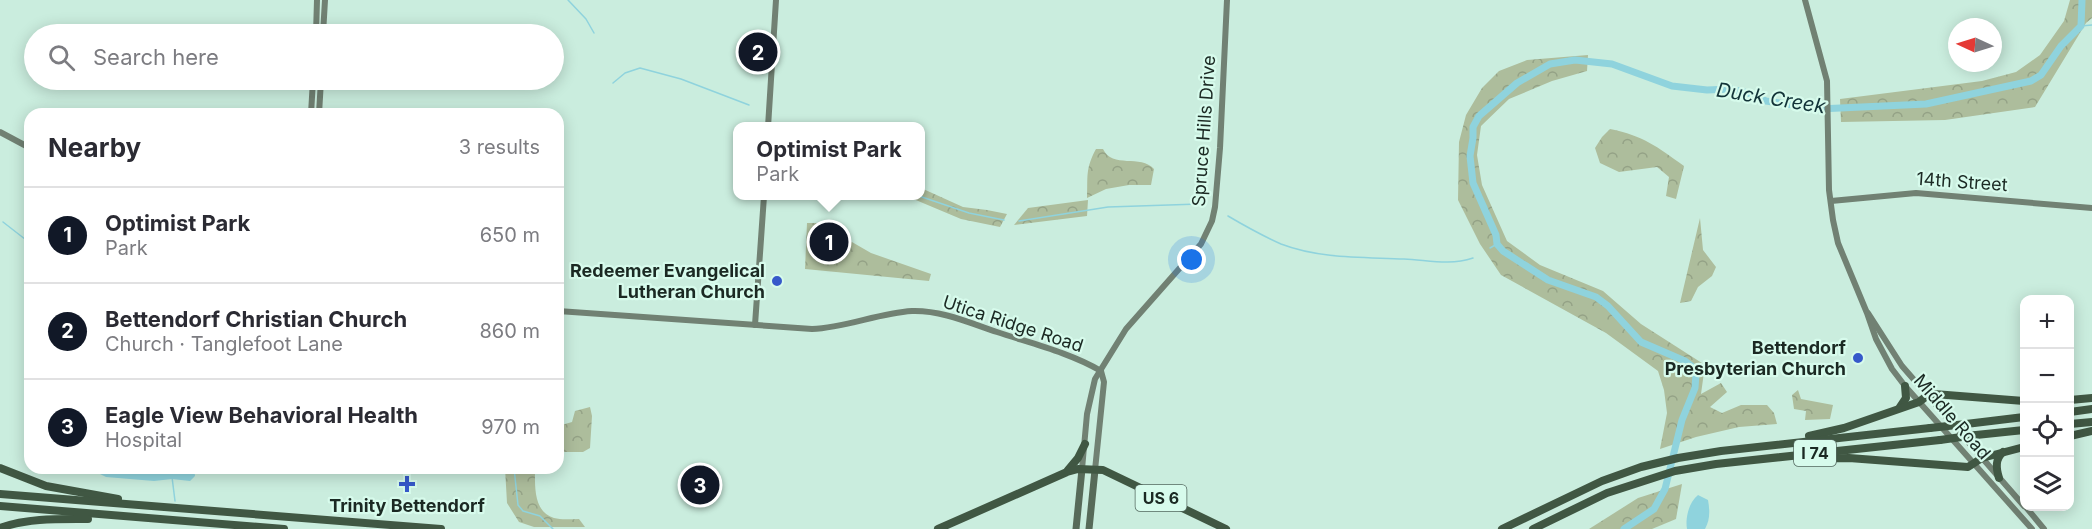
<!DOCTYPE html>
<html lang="en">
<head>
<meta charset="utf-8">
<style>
  body { margin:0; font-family:Inter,sans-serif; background:#f2f2f3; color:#2b2b33 }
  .controls { position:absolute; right:18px; bottom:18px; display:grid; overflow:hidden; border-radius:12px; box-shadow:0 3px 15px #0003 }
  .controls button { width:54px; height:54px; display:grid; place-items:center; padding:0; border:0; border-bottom:2px solid #e1e1e2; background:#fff; color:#2b2b33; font:30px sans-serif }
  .compass { position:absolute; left:1948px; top:18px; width:54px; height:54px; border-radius:50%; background:#fff; box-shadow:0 3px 15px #0003; rotate:274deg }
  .you { position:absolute; left:1192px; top:260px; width:21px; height:21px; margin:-15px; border:4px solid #fff; border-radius:50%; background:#1a73e8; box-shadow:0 0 0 9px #1a73e833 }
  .badge { display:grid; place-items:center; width:39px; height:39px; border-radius:50%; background:#111827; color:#fff; font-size:20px; font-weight:700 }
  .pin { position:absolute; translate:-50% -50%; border:3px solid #fff; box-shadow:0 2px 6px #0006 }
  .popup { position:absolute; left:733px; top:122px; width:192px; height:78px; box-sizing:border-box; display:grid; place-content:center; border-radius:12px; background:#fff; filter:drop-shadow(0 2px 4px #0005); font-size:20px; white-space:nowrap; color:#7c7c81 }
  .popup b { font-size:22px; color:#2b2b33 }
  .popup::after { content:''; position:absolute; left:50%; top:100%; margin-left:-12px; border:12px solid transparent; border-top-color:#fff }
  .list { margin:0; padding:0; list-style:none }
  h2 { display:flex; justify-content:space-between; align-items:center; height:78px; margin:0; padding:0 24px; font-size:26px }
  h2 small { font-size:20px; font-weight:400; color:#7c7c81 }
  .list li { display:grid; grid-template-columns:39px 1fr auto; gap:18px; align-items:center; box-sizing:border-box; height:96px; padding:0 24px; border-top:2px solid #e1e1e2 }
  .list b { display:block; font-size:22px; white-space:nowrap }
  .list p { margin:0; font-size:20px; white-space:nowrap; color:#7c7c81 }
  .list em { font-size:20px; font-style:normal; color:#7c7c81 }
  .icon { flex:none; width:33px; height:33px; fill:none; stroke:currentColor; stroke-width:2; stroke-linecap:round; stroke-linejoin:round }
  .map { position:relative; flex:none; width:2092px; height:529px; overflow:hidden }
  .search { position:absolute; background:#fff; box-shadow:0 3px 15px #0003; left:24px; top:24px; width:540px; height:66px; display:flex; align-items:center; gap:15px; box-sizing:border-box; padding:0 21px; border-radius:33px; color:#7c7c81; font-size:22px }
  .panel { position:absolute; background:#fff; box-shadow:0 3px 15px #0003; left:24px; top:108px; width:540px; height:366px; border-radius:18px }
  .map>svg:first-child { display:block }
  .forest { fill:url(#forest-crowns) }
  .water { fill:#8fd3dd }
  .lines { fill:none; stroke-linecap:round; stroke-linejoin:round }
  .stream { stroke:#8fd3dd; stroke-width:1.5 }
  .river { stroke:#8fd3dd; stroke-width:7 }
  .secondary { stroke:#718173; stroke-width:6 }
  .primary { stroke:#576a59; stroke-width:7 }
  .highway { stroke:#405743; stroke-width:8 }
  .highway-bridge { stroke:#405743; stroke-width:8 }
  .poi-dot { fill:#3659ca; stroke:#d7fbec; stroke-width:2 }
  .labels { text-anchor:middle; stroke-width:4.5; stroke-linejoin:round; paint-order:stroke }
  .shield { fill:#d7fbec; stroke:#53685f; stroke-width:1.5 }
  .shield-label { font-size:16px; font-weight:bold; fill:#1b2923 }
  .street-label { font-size:18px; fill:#1b2923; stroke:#d7fbec }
  .poi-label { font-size:18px; font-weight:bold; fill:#1b2923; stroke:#d7fbec; text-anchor:end }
  .water-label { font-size:20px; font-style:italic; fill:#123338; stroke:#d7fbec }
</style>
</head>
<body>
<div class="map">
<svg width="2092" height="529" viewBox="0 0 2092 529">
  <defs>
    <pattern id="forest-crowns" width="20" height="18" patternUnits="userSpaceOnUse" patternTransform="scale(1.5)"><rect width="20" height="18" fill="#adbd9c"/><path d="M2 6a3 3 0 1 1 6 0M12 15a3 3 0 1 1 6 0" fill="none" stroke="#94a286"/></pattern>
  </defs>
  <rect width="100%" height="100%" fill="#caedde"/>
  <g class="forest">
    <polygon points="2070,0 2092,0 2092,18 2086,23 2035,107 1945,120 1841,122 1840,99 1982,81 2016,72 2040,55 2064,21"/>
    <polygon points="1588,55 1587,71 1552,81 1509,99 1481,126 1477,155 1482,185 1507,241 1540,265 1603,291 1641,324 1705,365 1701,394 1721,383 1727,392 1710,407 1722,413 1741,405 1767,405 1774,413 1777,424 1739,427 1696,437 1660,449 1667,413 1664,390 1658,371 1606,333 1501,275 1480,244 1458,200 1459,142 1466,115 1482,88 1499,71 1527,60"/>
    <path d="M1610,129C1644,136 1656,146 1684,166L1676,199L1666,196L1669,177L1657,167L1619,172L1600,163L1595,148L1602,137Z"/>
    <path d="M1096,149H1103C1112,169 1141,154 1154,169L1151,185H1129L1106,189L1087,198C1088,177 1085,169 1096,149Z"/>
    <polygon points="921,188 963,207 987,210 1007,214 1000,227 961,219 911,198 898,196 920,196"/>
    <polygon points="1088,200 1087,216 1014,225 1028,208"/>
    <polygon points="1700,218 1703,250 1716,267 1712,276 1698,287 1691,301 1680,303"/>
    <polygon points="807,223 819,223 871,253 931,274 929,281 805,269"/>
    <polygon points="1798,390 1801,399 1833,405 1830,419 1805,420 1806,411 1794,409 1792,395"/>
    <polygon points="590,407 592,416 590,448 583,452 558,452 558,426 572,422 575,411"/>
    <path d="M505,468H535C535,485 533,512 554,518C561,520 571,519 579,519L585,527H534L519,522L507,503Z"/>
    <polygon points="1682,484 1676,519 1652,529 1589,529 1638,498"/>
  </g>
  <g class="water">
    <polygon points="93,468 194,468 195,476 190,481 172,479 154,481 106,477 94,471"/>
    <path d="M1698,495L1708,500C1710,511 1710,520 1705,529H1687C1685,518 1689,502 1698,495Z"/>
  </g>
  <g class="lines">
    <g class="stream">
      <polyline points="568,0 586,19 594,33"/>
      <polyline points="2081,26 2092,25"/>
      <polyline points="613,83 625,73 640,68 681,79 749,105"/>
      <polyline points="919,196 969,213 1004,220"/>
      <path d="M1228,216C1245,226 1263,236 1281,244C1320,259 1364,257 1404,259C1428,260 1449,266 1473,258"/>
      <polyline points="1019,221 1108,207 1199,204"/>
      <polyline points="3,222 30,243"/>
      <polyline points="1490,248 1497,244"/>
      <polyline points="514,468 518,505 523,511 540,516 553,529"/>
      <polyline points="172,477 175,501"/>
    </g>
    <polyline class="river" points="1624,529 1654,509 1665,489 1682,420 1695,388 1696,374 1694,368 1685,361 1641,342 1608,306 1596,297 1548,280 1503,251 1497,244 1496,235 1473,183 1470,156 1473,138 1473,127 1479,116 1517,83 1550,64 1575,60 1612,64 1672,86 1707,90 1730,89 1748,93 1766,101 1819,109 1926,104 2031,81 2041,75 2061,46 2081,26 2082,0"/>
    <g class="secondary">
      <polyline points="1805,0 1827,81 1829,190 1833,220 1838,243 1867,313 1876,339 1892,369 1905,386 2032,529"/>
      <polyline points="316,34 317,0"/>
      <polyline points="323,34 325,0"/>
      <polyline points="311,114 313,80"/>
      <polyline points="319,114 321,80"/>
      <polyline points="768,127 776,0"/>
      <polyline points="0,132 30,148"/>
      <polyline points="1831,201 1916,193 2092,208"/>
      <path d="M558,311L812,329C846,328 878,313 912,311C941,310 970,323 997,332C1030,343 1071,353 1101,371"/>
      <polyline points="1868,313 1902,366 2024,506"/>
      <polyline points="755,325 764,196"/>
      <polyline points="1082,469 1087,414 1095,379 1126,329 1201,244 1212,221 1215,207 1220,148 1227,0"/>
      <polyline points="1095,470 1104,382 1101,371"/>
      <polyline points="2025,506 2044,529"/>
    </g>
    <g class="primary">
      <polyline points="1076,529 1082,469"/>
      <polyline points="1089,529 1095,470"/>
    </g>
    <g class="highway">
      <polyline points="2070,400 2092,398"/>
      <polyline points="1900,407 1906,398 1905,386"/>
      <polyline points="2070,412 2092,409"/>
      <polyline points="1966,424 2024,417"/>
      <polyline points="2070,424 2092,422"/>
      <polyline points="1976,435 2024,430"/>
      <polyline points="1809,436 1844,428 1919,402 1928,395 1934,394 2024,401"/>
      <polyline points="2070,436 2092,431"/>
      <polyline points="1803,459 1849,458 1968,467 1982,458 2024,447"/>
      <polyline points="0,468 46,486 118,499"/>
      <polyline points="1068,470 1078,458 1085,444"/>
      <path d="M1999,478C1996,468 1995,459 2003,452"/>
      <polyline points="0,494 441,529"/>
      <polyline points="0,506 284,529"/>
      <path d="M0,528C28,518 58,519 88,519"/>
      <polyline points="938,529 1067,472 1078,469 1103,470 1226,529"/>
      <polyline points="1502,529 1602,481 1641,467 1678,458 1721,451 1930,428"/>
      <polyline points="1533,529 1607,493 1675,471 1716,464 1940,440"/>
    </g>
    <g class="highway-bridge">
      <polyline points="1930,428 1966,424"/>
      <polyline points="1940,440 1976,435"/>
    </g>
  </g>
  <g class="poi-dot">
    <circle cx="777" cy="281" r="6"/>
    <circle cx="1858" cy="358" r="6"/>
    <path d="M404 475h6v6h6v6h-6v6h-6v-6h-6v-6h6z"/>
  </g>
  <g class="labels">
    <g class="shield">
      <rect x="1794" y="440" width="42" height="26" rx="4.5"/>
      <rect x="1135.5" y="485" width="51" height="26" rx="4.5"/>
    </g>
    <g class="shield-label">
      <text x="1815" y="459">I 74</text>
      <text x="1161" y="504">US 6</text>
    </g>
    <g class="street-label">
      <text transform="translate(1204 131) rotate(-86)" y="6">Spruce Hills Drive</text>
      <text transform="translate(1962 182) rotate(4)" y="6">14th Street</text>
      <text transform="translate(1013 324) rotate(18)" y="6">Utica Ridge Road</text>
      <text transform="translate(1952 417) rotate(49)" y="6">Middle Road</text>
    </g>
    <g class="poi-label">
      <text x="765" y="277">Redeemer Evangelical<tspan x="765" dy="21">Lutheran Church</tspan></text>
      <text x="1846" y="354">Bettendorf<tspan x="1846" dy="21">Presbyterian Church</tspan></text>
      <text x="407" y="512" text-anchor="middle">Trinity Bettendorf</text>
    </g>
    <g class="water-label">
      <text transform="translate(1771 98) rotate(9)" y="7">Duck Creek</text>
    </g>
  </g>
</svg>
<div class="controls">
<button>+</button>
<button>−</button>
<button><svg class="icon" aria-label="locate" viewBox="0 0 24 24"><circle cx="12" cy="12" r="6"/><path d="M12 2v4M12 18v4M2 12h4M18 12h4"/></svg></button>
<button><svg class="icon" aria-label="layers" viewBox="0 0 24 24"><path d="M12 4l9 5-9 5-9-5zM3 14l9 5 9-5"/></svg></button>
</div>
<svg class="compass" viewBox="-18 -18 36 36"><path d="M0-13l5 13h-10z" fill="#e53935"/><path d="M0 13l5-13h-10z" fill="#7c7c81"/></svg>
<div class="you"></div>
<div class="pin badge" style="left:829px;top:242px">1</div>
<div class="popup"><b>Optimist Park</b>Park</div>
<div class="pin badge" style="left:758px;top:52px">2</div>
<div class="pin badge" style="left:700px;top:485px">3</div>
<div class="search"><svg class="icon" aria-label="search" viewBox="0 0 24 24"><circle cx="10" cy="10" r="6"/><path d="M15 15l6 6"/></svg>Search here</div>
<section class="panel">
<h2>Nearby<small>3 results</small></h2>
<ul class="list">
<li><span class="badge">1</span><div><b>Optimist Park</b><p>Park</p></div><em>650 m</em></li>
<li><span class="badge">2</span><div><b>Bettendorf Christian Church</b><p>Church · Tanglefoot Lane</p></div><em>860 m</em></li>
<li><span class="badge">3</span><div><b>Eagle View Behavioral Health</b><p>Hospital</p></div><em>970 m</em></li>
</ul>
</section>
</div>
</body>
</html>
